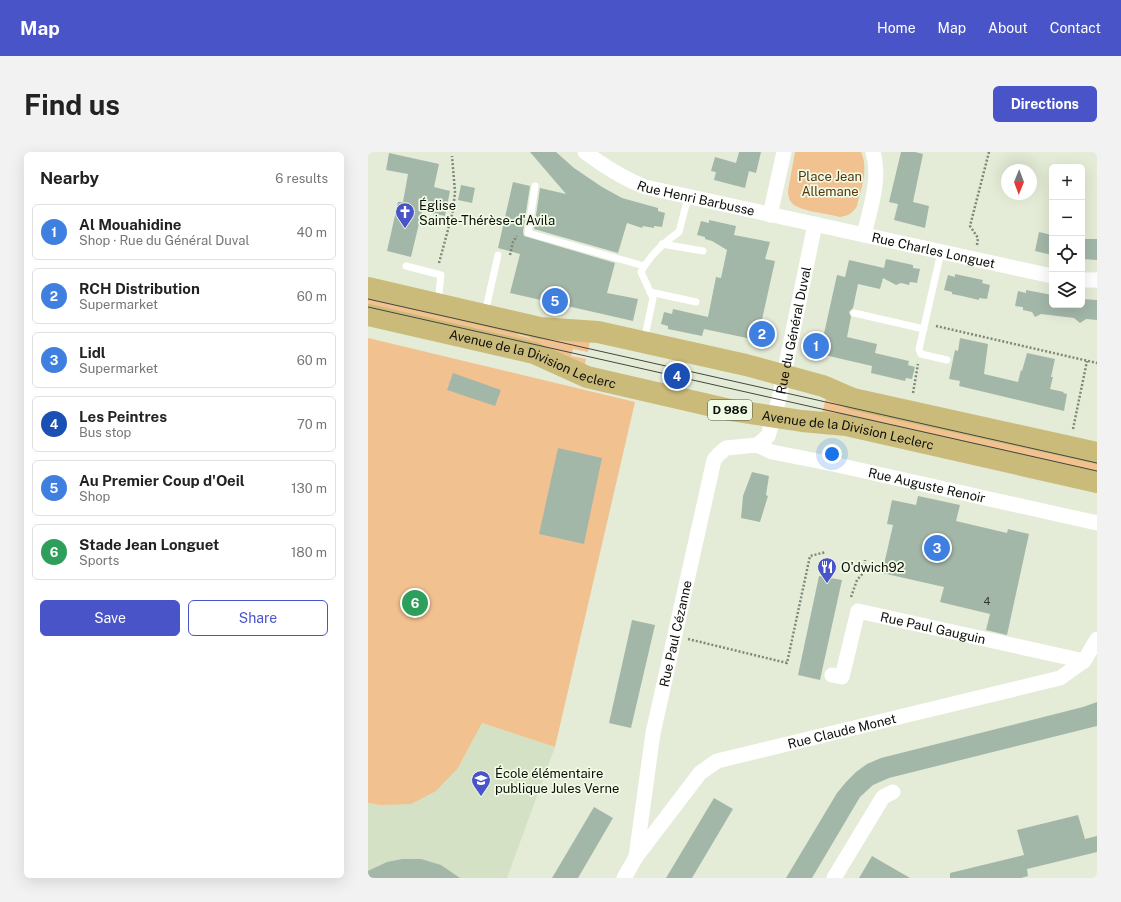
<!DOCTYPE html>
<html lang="en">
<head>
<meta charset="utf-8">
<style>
  body { margin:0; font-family:"Public Sans",sans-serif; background:#f2f2f2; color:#222 }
  .controls { position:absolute; right:12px; top:12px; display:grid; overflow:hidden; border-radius:6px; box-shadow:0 4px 16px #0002 }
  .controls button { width:36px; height:36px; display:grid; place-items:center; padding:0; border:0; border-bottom:1px solid #e0e0e0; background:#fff; color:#222; font:20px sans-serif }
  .compass { position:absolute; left:633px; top:12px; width:36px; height:36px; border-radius:50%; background:#fff; box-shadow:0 4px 16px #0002; rotate:181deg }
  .you { position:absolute; left:464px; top:302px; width:14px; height:14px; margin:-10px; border:3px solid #fff; border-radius:50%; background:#1a73e8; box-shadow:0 0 0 6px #1a73e833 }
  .badge { display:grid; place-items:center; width:26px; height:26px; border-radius:50%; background:#4954c9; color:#fff; font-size:13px; font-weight:700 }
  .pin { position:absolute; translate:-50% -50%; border:2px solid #fff; box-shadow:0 1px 4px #0006 }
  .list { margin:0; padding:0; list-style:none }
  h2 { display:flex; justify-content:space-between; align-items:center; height:52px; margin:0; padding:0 16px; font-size:17px }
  h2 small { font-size:13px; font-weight:400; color:#767676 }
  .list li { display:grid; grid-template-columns:26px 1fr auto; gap:12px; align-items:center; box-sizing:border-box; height:56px; margin:0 8px 8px; padding:0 8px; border:1px solid #e0e0e0; border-radius:6px }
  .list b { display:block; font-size:15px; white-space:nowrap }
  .list p { margin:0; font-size:13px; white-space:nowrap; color:#767676 }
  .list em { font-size:13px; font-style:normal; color:#767676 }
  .actions { display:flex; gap:8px; padding:12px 16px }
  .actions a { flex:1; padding:9px 0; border:1px solid #4954c9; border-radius:6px; text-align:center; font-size:14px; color:#4954c9 }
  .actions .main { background:#4954c9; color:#fff }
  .icon { flex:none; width:22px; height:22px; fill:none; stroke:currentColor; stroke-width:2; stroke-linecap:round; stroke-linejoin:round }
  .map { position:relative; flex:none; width:729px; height:726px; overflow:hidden; border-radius:6px }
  header { display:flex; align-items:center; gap:24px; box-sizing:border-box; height:56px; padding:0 20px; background:#4954c9; color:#fff }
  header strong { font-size:19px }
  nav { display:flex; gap:22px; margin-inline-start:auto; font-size:14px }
  .intro { display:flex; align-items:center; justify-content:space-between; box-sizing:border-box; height:96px; padding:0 24px }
  h1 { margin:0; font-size:28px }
  .button { padding:10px 18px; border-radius:6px; background:#4954c9; color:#fff; font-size:14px; font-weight:700 }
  main { display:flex; gap:24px; padding:0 24px }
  aside { flex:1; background:#fff; border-radius:6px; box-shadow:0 4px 16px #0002 }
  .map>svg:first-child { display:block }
  .built { fill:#d5e1c5 }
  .green { fill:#f2c190 }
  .building { fill:#a3b7a9 }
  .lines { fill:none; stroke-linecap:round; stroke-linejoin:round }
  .path { stroke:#818678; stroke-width:2.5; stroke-dasharray:2 2; stroke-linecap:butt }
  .service { stroke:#fff; stroke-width:7 }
  .minor { stroke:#fff; stroke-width:15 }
  .primary { stroke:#cabb7a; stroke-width:22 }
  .tram { stroke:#44473e; stroke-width:1 }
  .labels { text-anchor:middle; stroke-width:3.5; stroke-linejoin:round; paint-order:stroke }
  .number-label { font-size:11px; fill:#323931 }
  .shield { fill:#f1fae5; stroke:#51564b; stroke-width:1 }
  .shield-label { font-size:12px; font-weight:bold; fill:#0d0f09 }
  .park-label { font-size:13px; fill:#58360e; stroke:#f1fae5 }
  .street-label { font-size:13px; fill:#0d0f09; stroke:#f1fae5 }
  .poi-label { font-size:13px; fill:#0d0f09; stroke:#f1fae5; text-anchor:start }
</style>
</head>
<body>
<header>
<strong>Map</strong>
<nav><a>Home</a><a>Map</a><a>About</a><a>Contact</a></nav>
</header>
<div class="intro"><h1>Find us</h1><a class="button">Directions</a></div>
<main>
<aside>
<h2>Nearby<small>6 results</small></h2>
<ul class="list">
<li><span class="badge" style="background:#3f7fe0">1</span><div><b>Al Mouahidine</b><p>Shop · Rue du Général Duval</p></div><em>40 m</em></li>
<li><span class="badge" style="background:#3f7fe0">2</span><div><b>RCH Distribution</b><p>Supermarket</p></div><em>60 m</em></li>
<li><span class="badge" style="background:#3f7fe0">3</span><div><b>Lidl</b><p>Supermarket</p></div><em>60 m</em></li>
<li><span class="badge" style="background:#1a4fb4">4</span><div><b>Les Peintres</b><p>Bus stop</p></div><em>70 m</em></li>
<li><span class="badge" style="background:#3f7fe0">5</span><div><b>Au Premier Coup d'Oeil</b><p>Shop</p></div><em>130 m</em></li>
<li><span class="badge" style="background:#2e9e5b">6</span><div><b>Stade Jean Longuet</b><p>Sports</p></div><em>180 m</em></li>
</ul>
<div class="actions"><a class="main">Save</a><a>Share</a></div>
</aside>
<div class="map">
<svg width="729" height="726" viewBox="0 0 729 726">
  <rect width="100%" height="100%" fill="#e4ecd7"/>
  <polygon class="built" points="114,571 187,595 139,726 0,726 0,651 12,653 90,616"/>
  <g class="green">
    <path d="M427,0H493C501,17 493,37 489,54C485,61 480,64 472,65C461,62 434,59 426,53C422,50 420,45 420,39Z"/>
    <polygon points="0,142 152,175 150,183 162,186 164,179 223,183 220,200 205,197 203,204 218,207 216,217 0,159"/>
    <polygon points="0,186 267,250 187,595 114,571 90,616 68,639 43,652 12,653 0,651"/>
    <polygon points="459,241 729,305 729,323 453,266"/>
  </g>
  <g class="building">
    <polygon points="162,0 188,0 206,16 234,35 254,46 290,56 290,59 297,61 294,75 286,74 286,76 275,74 274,76 259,71 250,101 166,77 172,36 198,42"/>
    <polygon points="371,0 393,0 388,21 381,19 377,36 346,28 348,20 343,19 347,5 368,11"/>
    <polygon points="533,0 547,0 555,2 545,50 561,54 557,76 526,68 530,52 521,50"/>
    <polygon points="21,1 71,12 66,35 82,39 77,64 54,59 43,105 19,99 30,50 35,50 40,22 18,18"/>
    <polygon points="145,30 162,34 155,80 156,84 247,111 239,141 270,147 265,169 142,141 152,102 130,96"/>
    <polygon points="93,33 107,36 104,51 90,48"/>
    <polygon points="341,68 368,74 366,83 402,90 397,107 407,109 393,172 400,179 401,183 398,188 393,189 336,177 334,184 300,177 300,174 293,172 296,160 304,162 305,157 340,165 348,125 353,126 359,98 344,89 337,87 337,85 329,83 333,69 341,71"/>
    <polygon points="671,80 684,83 684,103 667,99"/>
    <polygon points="714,87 729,87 729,108 714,107"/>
    <polygon points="518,107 545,113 545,116 552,117 549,131 542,130 541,133 533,131 528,133 515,126 512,137 490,132 485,156 481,160 483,165 479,185 509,192 507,201 541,209 540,213 547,215 544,227 538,226 537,229 503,221 504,214 448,201 444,198 442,194 445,189 455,186 469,123 477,125 481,108 516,116"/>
    <polygon points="587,122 615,128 614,131 622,133 619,147 611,146 611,148 594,144 584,142 584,140 576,138 580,123 587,125"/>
    <polygon points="658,138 684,143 684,153 714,153 714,147 729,148 729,168 718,167 712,171 706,166 673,162 667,165 664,160 655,158 655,155 647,154 650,139 658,141"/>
    <polygon points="592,186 620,192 616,222 650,230 653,218 654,219 659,201 687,207 683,225 685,225 682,237 696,240 695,241 699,242 696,259 591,234 592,229 581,227 587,198 590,199"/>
    <polygon points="85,221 133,238 127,254 79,238"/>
    <polygon points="190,296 234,306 216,392 171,382"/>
    <polygon points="384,320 401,324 398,343 400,344 392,370 373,366 375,344"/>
    <polygon points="550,344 592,353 588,369 639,381 640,377 661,382 639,483 618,478 622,462 572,450 576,435 514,421 525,373 519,372 524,348 548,353"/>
    <polygon points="451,424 474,428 452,528 430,523"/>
    <polygon points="264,468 287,473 263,576 241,571"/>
    <polygon points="729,550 729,574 521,626 505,633 492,645 444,726 418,726 469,641 478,630 488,620 499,612 513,606 715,555"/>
    <polygon points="346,646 365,657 324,726 298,726"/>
    <polygon points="226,655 245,666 210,726 184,726"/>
    <polygon points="710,663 717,687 729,684 729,700 659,717 660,724 653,726 582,726 582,721 656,703 649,678"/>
    <polygon points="504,704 542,726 491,726"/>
    <polygon points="34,707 53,707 73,713 92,726 0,726 0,719 19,710"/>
  </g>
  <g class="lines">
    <g class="path">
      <polyline points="609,93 610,86 602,74 621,0"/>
      <polyline points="142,103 145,90 149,84"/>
      <polyline points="71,111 85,59 87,40 84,4"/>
      <polyline points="568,174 729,211"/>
      <polyline points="545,241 550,212"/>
      <polyline points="705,277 719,209"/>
      <polyline points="483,445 489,428 497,419 497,408"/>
      <polyline points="320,487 419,511 442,404 458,400"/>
    </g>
    <g class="service">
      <polyline points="167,34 160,81 276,114"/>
      <polyline points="294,92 335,99"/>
      <polyline points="573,100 551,197 553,202 579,208"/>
      <polyline points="38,114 73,123 70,150"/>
      <polyline points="282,140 328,150"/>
      <polyline points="117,161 130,103"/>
      <polyline points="486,161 556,177"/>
      <path d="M276,189L285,146L273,120C282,103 295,91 311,80L320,45"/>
    </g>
    <g class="minor">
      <path id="s1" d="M217,0C237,15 254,26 277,35L684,124"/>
      <polyline points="402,63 416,0"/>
      <path d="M496,83C502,57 513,27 505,0"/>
      <polyline points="714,128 729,128"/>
      <path id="s2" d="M389,293L404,300L465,312L729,371"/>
      <path id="s3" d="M464,523L474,525L490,459L716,509"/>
      <path id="s4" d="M268,705L285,581L346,308L351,302L358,296L389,293L400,284L411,247L447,72"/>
      <path id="s5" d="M256,726L268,705L332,621L349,609L692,526L716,509L729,487"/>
      <polyline points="466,726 515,645 525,640"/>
    </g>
    <g class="primary">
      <polyline points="0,136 172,176 230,180 378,213 455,234 485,247 729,301"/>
      <path id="s6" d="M0,163L166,201L219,225L362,258L434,269L478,273L729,330"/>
    </g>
    <g class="tram">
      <polyline points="0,147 729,311"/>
      <polyline points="0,155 729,319"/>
    </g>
  </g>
  <defs>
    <symbol id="church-pin" viewBox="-11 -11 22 30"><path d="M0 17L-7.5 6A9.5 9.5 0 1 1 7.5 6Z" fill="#4954c9" stroke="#f1fae5"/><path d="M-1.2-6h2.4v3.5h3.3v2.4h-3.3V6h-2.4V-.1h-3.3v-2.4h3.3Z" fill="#fff"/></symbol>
    <symbol id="restaurant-pin" viewBox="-11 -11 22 30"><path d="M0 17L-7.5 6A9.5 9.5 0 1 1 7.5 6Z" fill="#4954c9" stroke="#f1fae5"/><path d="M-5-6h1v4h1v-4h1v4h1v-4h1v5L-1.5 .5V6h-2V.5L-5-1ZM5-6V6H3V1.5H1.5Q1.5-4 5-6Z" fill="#fff"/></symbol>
    <symbol id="school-pin" viewBox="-11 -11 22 30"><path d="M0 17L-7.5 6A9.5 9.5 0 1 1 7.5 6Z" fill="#4954c9" stroke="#f1fae5"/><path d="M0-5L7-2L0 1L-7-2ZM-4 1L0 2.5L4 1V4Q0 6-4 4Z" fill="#fff"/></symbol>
  </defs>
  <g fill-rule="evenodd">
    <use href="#church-pin" x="26" y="49" width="22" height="30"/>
    <use href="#restaurant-pin" x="448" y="404" width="22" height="30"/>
    <use href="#school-pin" x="102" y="617" width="22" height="30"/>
  </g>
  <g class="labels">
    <g class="number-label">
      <text x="619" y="453">4</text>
    </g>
    <rect class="shield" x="340" y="248" width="44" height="20" rx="3"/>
    <g class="shield-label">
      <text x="362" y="262">D 986</text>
    </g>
    <g class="park-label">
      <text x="462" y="29">Place Jean<tspan x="462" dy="15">Allemane</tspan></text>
    </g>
    <g class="street-label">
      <text dy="5" stroke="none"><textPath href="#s1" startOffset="122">Rue Henri Barbusse</textPath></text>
      <text dy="5" stroke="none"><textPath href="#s1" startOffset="365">Rue Charles Longuet</textPath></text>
      <text dy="5" stroke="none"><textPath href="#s4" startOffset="576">Rue du Général Duval</textPath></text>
      <text dy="5" stroke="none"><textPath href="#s6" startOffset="171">Avenue de la Division Leclerc</textPath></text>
      <text dy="5" stroke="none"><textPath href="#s6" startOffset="495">Avenue de la Division Leclerc</textPath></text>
      <text dy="5" stroke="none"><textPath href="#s2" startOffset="175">Rue Auguste Renoir</textPath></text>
      <text dy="5" stroke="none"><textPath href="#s3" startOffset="155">Rue Paul Gauguin</textPath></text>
      <text dy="5" stroke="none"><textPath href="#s4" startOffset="227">Rue Paul Cézanne</textPath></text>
      <text dy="5" stroke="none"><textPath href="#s5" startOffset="279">Rue Claude Monet</textPath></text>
    </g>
    <g class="poi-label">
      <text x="51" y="58">Église<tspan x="51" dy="15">Sainte-Thérèse-d'Avila</tspan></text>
      <text x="473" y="420">O'dwich92</text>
      <text x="127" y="626">École élémentaire<tspan x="127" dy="15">publique Jules Verne</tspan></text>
    </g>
  </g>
</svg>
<div class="controls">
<button>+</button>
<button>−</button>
<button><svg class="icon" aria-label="locate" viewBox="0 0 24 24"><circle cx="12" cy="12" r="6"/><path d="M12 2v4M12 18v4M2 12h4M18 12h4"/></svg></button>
<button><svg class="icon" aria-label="layers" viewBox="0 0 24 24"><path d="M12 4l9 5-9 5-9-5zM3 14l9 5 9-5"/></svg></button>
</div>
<svg class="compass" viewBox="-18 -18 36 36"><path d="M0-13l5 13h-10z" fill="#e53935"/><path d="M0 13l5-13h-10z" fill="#767676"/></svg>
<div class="you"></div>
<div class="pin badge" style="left:448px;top:194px;background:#3f7fe0">1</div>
<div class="pin badge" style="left:394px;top:182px;background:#3f7fe0">2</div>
<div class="pin badge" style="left:569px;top:396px;background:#3f7fe0">3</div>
<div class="pin badge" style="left:309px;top:224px;background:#1a4fb4">4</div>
<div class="pin badge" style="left:187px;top:149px;background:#3f7fe0">5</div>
<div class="pin badge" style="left:47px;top:451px;background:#2e9e5b">6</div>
</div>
</main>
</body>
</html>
